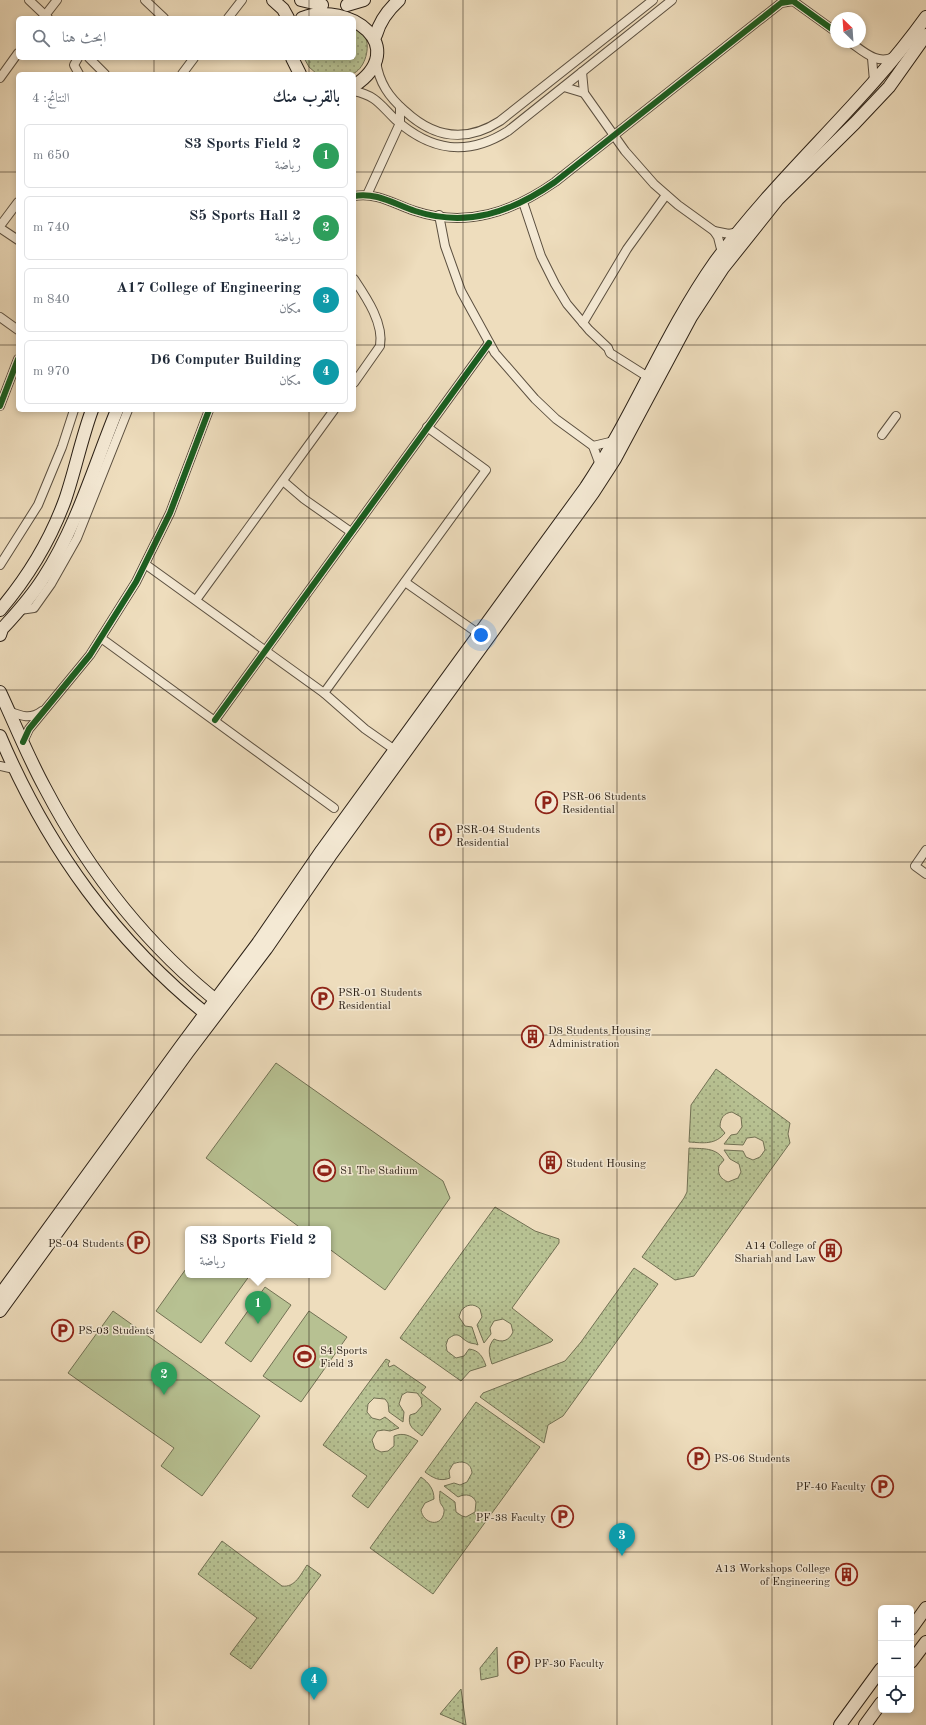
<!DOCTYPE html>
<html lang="ar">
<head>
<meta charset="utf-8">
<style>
  body { margin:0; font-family:"Old Standard TT",Amiri,serif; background:#f2f2f3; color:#1f2937; direction:rtl }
  .controls { position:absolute; right:12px; bottom:12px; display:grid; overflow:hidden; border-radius:6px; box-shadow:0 2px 6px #0003 }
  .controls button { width:36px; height:36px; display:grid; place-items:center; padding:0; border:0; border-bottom:1px solid #e0e1e3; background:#fff; color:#1f2937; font:20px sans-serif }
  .compass { position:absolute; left:830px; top:12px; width:36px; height:36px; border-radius:50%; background:#fff; box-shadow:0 2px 6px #0003; rotate:335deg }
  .you { position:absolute; left:481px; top:635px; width:14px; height:14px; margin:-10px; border:3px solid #fff; border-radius:50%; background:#1a73e8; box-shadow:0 0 0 6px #1a73e833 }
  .badge { display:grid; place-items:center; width:26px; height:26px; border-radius:50%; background:#8f2418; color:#fff; font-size:13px; font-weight:700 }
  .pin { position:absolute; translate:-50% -33px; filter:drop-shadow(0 1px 2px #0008) }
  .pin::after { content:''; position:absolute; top:21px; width:14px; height:12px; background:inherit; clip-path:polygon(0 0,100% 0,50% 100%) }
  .popup { position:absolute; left:185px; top:1226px; width:146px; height:52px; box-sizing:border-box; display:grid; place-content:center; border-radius:6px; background:#fff; filter:drop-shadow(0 1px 3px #0005); font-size:13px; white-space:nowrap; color:#747a83 }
  .popup b { font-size:15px; color:#1f2937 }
  .popup::after { content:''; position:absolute; left:50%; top:100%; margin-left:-8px; border:8px solid transparent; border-top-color:#fff }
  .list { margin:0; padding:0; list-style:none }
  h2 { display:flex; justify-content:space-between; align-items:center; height:52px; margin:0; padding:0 16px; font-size:17px }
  h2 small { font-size:13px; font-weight:400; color:#747a83 }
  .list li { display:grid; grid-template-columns:26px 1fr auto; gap:12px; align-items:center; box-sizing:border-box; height:64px; margin:0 8px 8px; padding:0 8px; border:1px solid #e0e1e3; border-radius:6px }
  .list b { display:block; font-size:15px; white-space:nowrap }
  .list p { margin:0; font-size:13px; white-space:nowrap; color:#747a83 }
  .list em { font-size:13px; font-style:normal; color:#747a83 }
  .icon { flex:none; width:22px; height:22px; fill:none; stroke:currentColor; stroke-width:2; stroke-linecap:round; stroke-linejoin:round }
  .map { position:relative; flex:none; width:926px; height:1725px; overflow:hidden; direction:ltr }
  .search { position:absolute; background:#fff; box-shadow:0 2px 6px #0003; left:16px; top:16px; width:340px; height:44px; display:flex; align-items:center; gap:10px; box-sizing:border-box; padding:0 14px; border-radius:6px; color:#747a83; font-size:15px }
  .panel { position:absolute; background:#fff; box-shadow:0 2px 6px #0003; left:16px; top:72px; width:340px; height:340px; border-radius:6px; direction:rtl }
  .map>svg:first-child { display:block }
  .green { fill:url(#green-dots); stroke:#727154 }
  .pitch { fill:#b7c192; stroke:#727154 }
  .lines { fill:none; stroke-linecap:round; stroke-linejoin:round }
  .street-casing { stroke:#5c5040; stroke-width:10 }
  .secondary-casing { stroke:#2c2116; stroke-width:14 }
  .street { stroke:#f4e9d4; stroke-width:8 }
  .secondary { stroke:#f4e9d4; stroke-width:12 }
  .cycleway-casing { stroke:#f4e9d4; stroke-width:8 }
  .cycleway { stroke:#1b5e20; stroke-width:6 }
  .grid { fill:none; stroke:#2c2116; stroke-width:1; stroke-opacity:0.55 }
  .labels { text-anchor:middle; stroke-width:3; stroke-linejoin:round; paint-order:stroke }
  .poi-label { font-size:11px; fill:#2c2116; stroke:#f4e9d4; text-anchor:start }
</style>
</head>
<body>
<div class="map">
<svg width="926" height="1725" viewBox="0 0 926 1725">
  <defs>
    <pattern id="green-dots" width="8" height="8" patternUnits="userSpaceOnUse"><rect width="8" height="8" fill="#b7c192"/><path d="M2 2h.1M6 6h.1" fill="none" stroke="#959c76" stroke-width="1.8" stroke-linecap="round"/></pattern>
  </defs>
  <rect width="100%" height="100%" fill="#eeddbd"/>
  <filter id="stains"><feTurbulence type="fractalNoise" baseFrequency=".005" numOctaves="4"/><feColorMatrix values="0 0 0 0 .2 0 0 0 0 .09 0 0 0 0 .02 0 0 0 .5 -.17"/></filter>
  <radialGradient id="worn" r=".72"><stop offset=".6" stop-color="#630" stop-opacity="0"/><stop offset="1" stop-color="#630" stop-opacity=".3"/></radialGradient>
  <g class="green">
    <path d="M354,21C358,26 364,33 366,39C370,50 364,70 352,74C342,77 327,74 317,74L309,67L304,58H354Z"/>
    <path d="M716,1069L790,1123L788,1134L790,1143L694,1276L675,1280L642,1257L684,1198L687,1192L689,1148C703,1149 716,1147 724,1160L719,1166C717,1174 721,1179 728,1182L738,1178L741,1172L739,1164L730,1159L724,1150L743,1151L746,1157L753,1160L760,1157L765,1150L763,1141L755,1137L747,1138L743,1145L724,1144L731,1135L737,1134L742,1127L741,1117L732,1112C724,1113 720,1118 720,1127L725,1133C715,1145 704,1143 689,1142L691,1105Z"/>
    <path d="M495,1207L535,1231L559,1239V1243L512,1308L553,1340L551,1342L492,1364C489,1355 487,1347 494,1339C502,1343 509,1341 513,1332L511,1324L503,1319L494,1321L490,1328L491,1334L484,1343L477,1325L482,1317L480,1309C474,1303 466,1304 461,1311L459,1317L465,1326L472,1327L478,1345C475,1343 471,1344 468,1342C460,1338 459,1330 448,1339L446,1345L447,1351L456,1358L464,1356L469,1349C479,1350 483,1357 486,1366L470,1371L461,1381L400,1338Z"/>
    <polygon points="634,1268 658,1284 563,1416 548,1425 544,1443 480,1397 483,1393 565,1361 581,1342"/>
    <path d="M386,1359L390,1361L388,1364L389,1367L394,1365L426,1387L421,1393L441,1409L422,1436C414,1429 407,1427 410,1415L416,1413L422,1406L421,1398L417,1393L407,1392L402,1395L399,1404L404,1412L403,1422L389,1412L388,1403L385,1399L374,1398L368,1404L367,1412L372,1418L380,1420L385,1417L399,1428L390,1431L384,1430L377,1431L372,1440L375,1449L381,1452L388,1451L394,1446V1436C404,1432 410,1436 418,1441L368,1508L352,1496L367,1476L323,1445Z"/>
    <path d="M476,1402L540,1447L433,1594L370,1548L421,1477C429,1483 434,1489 434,1499L425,1503L421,1510C423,1524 442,1528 444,1512C445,1507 440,1505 440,1501C439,1498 440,1494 440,1491L455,1502L456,1512L462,1516L466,1517L475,1512L476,1502C473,1495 466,1493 458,1497L444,1486L454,1483L460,1485L467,1482L472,1473C471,1462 462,1460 453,1464L449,1471L450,1478C440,1482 433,1478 425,1472Z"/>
    <path d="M222,1541L282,1586C295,1588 301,1574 307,1565L321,1575L251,1669L230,1654L257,1618L198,1574Z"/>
    <polygon points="497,1647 498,1676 481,1680 480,1668"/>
    <polygon points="461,1689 466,1725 440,1714"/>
  </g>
  <g class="pitch">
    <polygon points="276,1063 443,1181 450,1198 385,1290 328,1248 328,1229 302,1229 206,1158"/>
    <polygon points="188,1266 188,1275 250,1275 201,1343 156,1311"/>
    <polygon points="265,1287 291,1305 251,1362 225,1343"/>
    <polygon points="113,1311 260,1416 202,1496 161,1466 174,1448 68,1373"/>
    <polygon points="309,1311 347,1337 301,1402 263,1376"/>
  </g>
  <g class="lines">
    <defs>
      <g id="street">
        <polyline points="29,0 48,18"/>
        <polyline points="145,0 164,18"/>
        <polyline points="43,18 57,0"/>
        <polyline points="228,18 242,0"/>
        <path d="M850,42C864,52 878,66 895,56"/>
        <polyline points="78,58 74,65 79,74"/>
        <polyline points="89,58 105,74"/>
        <polyline points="872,58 874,81"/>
        <path d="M376,61C379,83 389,97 405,111C434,138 466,143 500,121L653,0"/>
        <polyline points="582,72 584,93 625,151 654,184 678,205 714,231 729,234 738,232"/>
        <polyline points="182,74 194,58"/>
        <polyline points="0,78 18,53"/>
        <polyline points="564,87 584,93"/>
        <path d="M354,91C377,96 380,105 396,120C431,151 467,157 508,131L672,0"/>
        <polyline points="367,195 400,123 400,107"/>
        <path d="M354,196C377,192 394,204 415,211C467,228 512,212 555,182L781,3L793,1L836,32"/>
        <polyline points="523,202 541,256 555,284 567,304 589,330 608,348 610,353 648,377"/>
        <polyline points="439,215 445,246 461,291 495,353 535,399 556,419 593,446 600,465"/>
        <polyline points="0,226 18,202"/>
        <polyline points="0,228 18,240"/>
        <polyline points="714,231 718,237 722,253"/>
        <path d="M354,279C366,297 384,323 380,346L354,383"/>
        <polyline points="0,317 18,330"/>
        <polyline points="583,323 627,249 666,195"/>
        <polyline points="0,406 18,359"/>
        <polyline points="882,435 896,416"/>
        <polyline points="593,446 614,441"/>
        <polyline points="283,481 304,499 351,532"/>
        <polyline points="145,564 324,693 365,729 395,750"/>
        <polyline points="0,565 38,505 62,447 74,410"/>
        <polyline points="405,582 479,634"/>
        <polyline points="196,600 334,410"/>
        <polyline points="20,610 34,608 51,584 77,538 128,410"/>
        <polyline points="101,638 334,808"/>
        <polyline points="324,693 486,470 427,427"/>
        <path d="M9,711C21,716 30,720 42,711"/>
        <polyline points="215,720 489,343"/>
        <polyline points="23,742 29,729 90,655 136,582 170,513 209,410"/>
        <polyline points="0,766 14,769"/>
        <polyline points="926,850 915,866 926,874"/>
      </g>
      <g id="secondary">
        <polyline points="273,0 283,9 288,18"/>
        <polyline points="301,0 322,5"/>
        <polyline points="347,5 364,0"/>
        <path d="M302,18C349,0 412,47 354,86"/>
        <path d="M376,35C380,20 388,10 399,0"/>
        <polyline points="292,58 300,74"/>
        <path d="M0,610C28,577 50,541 65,500C75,471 81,440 92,410"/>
        <path d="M0,635L2,629C17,613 32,596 44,577C77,526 94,466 117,410"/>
        <path d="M0,692C15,724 28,757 45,788C89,872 148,947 222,1005"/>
        <path d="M0,736C48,849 115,941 211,1018"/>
        <path d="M0,1295L181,1046L258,943L322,850L586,487C634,415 665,333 715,262C779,174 863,105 926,17"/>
        <polyline points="0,1311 188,1052 266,949 330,856 593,493 615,459 691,317 723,268 778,199 855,123 889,87 926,35"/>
        <polyline points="911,1629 926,1608"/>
        <polyline points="911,1662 926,1642"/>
        <polyline points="840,1725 881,1669"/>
        <polyline points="865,1725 881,1703"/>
      </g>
    </defs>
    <use href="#street" class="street-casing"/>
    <use href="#secondary" class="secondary-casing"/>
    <use href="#street" class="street"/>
    <use href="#secondary" class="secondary"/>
    <defs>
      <g id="cycleway">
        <path d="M354,196C377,192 394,204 415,211C467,228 512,212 555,182L781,3L793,1L836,32"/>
        <polyline points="0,406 18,359"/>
        <polyline points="215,720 489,343"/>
        <polyline points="23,742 29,729 90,655 136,582 170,513 209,410"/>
      </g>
    </defs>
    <use href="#cycleway" class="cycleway-casing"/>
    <use href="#cycleway" class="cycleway"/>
  </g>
  <path class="grid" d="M154,0V18M309,0V18M463,0V1725M617,0V1725M772,0V1725M154,58V74M309,58V74M0,172H18M354,172H926M0,345H18M354,345H926M154,410V1725M309,410V1725M0,518H926M0,690H926M0,862H926M0,1035H926M0,1208H926M0,1380H926M0,1552H926"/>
  <defs>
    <symbol id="parking-ring" viewBox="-11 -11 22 22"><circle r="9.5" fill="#f4e9d4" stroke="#8f2418" stroke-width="1.5"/><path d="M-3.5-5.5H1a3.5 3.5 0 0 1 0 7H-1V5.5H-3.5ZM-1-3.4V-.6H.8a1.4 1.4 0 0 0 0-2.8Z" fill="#8f2418"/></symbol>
    <symbol id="building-ring" viewBox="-11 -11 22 22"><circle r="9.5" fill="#f4e9d4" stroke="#8f2418" stroke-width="1.5"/><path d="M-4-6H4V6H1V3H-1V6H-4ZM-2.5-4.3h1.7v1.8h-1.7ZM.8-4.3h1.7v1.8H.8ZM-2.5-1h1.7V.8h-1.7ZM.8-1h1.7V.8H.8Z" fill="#8f2418"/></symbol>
    <symbol id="stadium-ring" viewBox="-11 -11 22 22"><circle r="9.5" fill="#f4e9d4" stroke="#8f2418" stroke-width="1.5"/><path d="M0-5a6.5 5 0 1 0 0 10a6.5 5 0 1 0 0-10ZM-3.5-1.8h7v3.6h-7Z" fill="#8f2418"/></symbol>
  </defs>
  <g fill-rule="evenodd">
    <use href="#parking-ring" x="534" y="790" width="25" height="25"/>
    <use href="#parking-ring" x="428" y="822" width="25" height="25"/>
    <use href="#parking-ring" x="310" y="986" width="25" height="25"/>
    <use href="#building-ring" x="520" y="1024" width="25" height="25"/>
    <use href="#building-ring" x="538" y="1150" width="25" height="25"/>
    <use href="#stadium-ring" x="312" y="1158" width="25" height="25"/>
    <use href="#parking-ring" x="126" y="1230" width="25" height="25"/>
    <use href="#building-ring" x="818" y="1238" width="25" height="25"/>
    <use href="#parking-ring" x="50" y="1318" width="25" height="25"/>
    <use href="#stadium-ring" x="292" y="1344" width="25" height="25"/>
    <use href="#parking-ring" x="686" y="1446" width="25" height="25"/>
    <use href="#parking-ring" x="870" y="1474" width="25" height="25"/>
    <use href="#parking-ring" x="550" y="1504" width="25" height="25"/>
    <use href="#building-ring" x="834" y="1562" width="25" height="25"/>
    <use href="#parking-ring" x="506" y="1650" width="25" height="25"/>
  </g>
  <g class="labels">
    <g class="poi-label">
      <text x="562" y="800">PSR-06 Students<tspan x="562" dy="13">Residential</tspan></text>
      <text x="456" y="833">PSR-04 Students<tspan x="456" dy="13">Residential</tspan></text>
      <text x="338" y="996">PSR-01 Students<tspan x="338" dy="13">Residential</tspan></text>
      <text x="548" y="1034">D8 Students Housing<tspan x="548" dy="13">Administration</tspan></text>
      <text x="566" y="1167">Student Housing</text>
      <text x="340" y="1174">S1 The Stadium</text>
      <text x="124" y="1247" text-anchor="end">PS-04 Students</text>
      <text x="816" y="1249" text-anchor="end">A14 College of<tspan x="816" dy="13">Shariah and Law</tspan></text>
      <text x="78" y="1334">PS-03 Students</text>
      <text x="320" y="1354">S4 Sports<tspan x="320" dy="13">Field 3</tspan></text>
      <text x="714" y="1462">PS-06 Students</text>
      <text x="866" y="1490" text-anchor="end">PF-40 Faculty</text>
      <text x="546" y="1521" text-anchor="end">PF-38 Faculty</text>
      <text x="830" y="1572" text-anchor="end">A13 Workshops College<tspan x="830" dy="13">of Engineering</tspan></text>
      <text x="534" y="1667">PF-30 Faculty</text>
    </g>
  </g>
  <rect width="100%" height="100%" filter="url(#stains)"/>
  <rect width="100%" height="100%" fill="url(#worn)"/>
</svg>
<div class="controls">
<button>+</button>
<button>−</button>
<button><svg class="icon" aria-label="locate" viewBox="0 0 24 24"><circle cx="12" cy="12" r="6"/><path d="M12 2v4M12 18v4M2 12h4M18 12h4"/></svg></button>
</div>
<svg class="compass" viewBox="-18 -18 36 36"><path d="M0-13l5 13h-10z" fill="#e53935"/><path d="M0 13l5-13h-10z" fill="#747a83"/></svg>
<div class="you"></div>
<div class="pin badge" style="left:258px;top:1324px;background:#2e9e5b">1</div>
<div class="popup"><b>S3 Sports Field 2</b>رياضة</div>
<div class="pin badge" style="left:164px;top:1395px;background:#2e9e5b">2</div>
<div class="pin badge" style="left:622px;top:1556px;background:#0f9aa8">3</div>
<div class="pin badge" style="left:314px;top:1700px;background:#0f9aa8">4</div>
<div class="search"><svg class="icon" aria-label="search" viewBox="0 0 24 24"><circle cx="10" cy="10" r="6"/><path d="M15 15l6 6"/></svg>ابحث هنا</div>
<section class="panel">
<h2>بالقرب منك<small>النتائج: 4</small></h2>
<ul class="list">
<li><span class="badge" style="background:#2e9e5b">1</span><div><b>S3 Sports Field 2</b><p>رياضة</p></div><em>650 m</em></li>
<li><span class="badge" style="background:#2e9e5b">2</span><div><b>S5 Sports Hall 2</b><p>رياضة</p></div><em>740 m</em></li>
<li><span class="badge" style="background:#0f9aa8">3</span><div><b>A17 College of Engineering</b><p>مكان</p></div><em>840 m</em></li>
<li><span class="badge" style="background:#0f9aa8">4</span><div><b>D6 Computer Building</b><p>مكان</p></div><em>970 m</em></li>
</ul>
</section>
</div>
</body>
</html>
